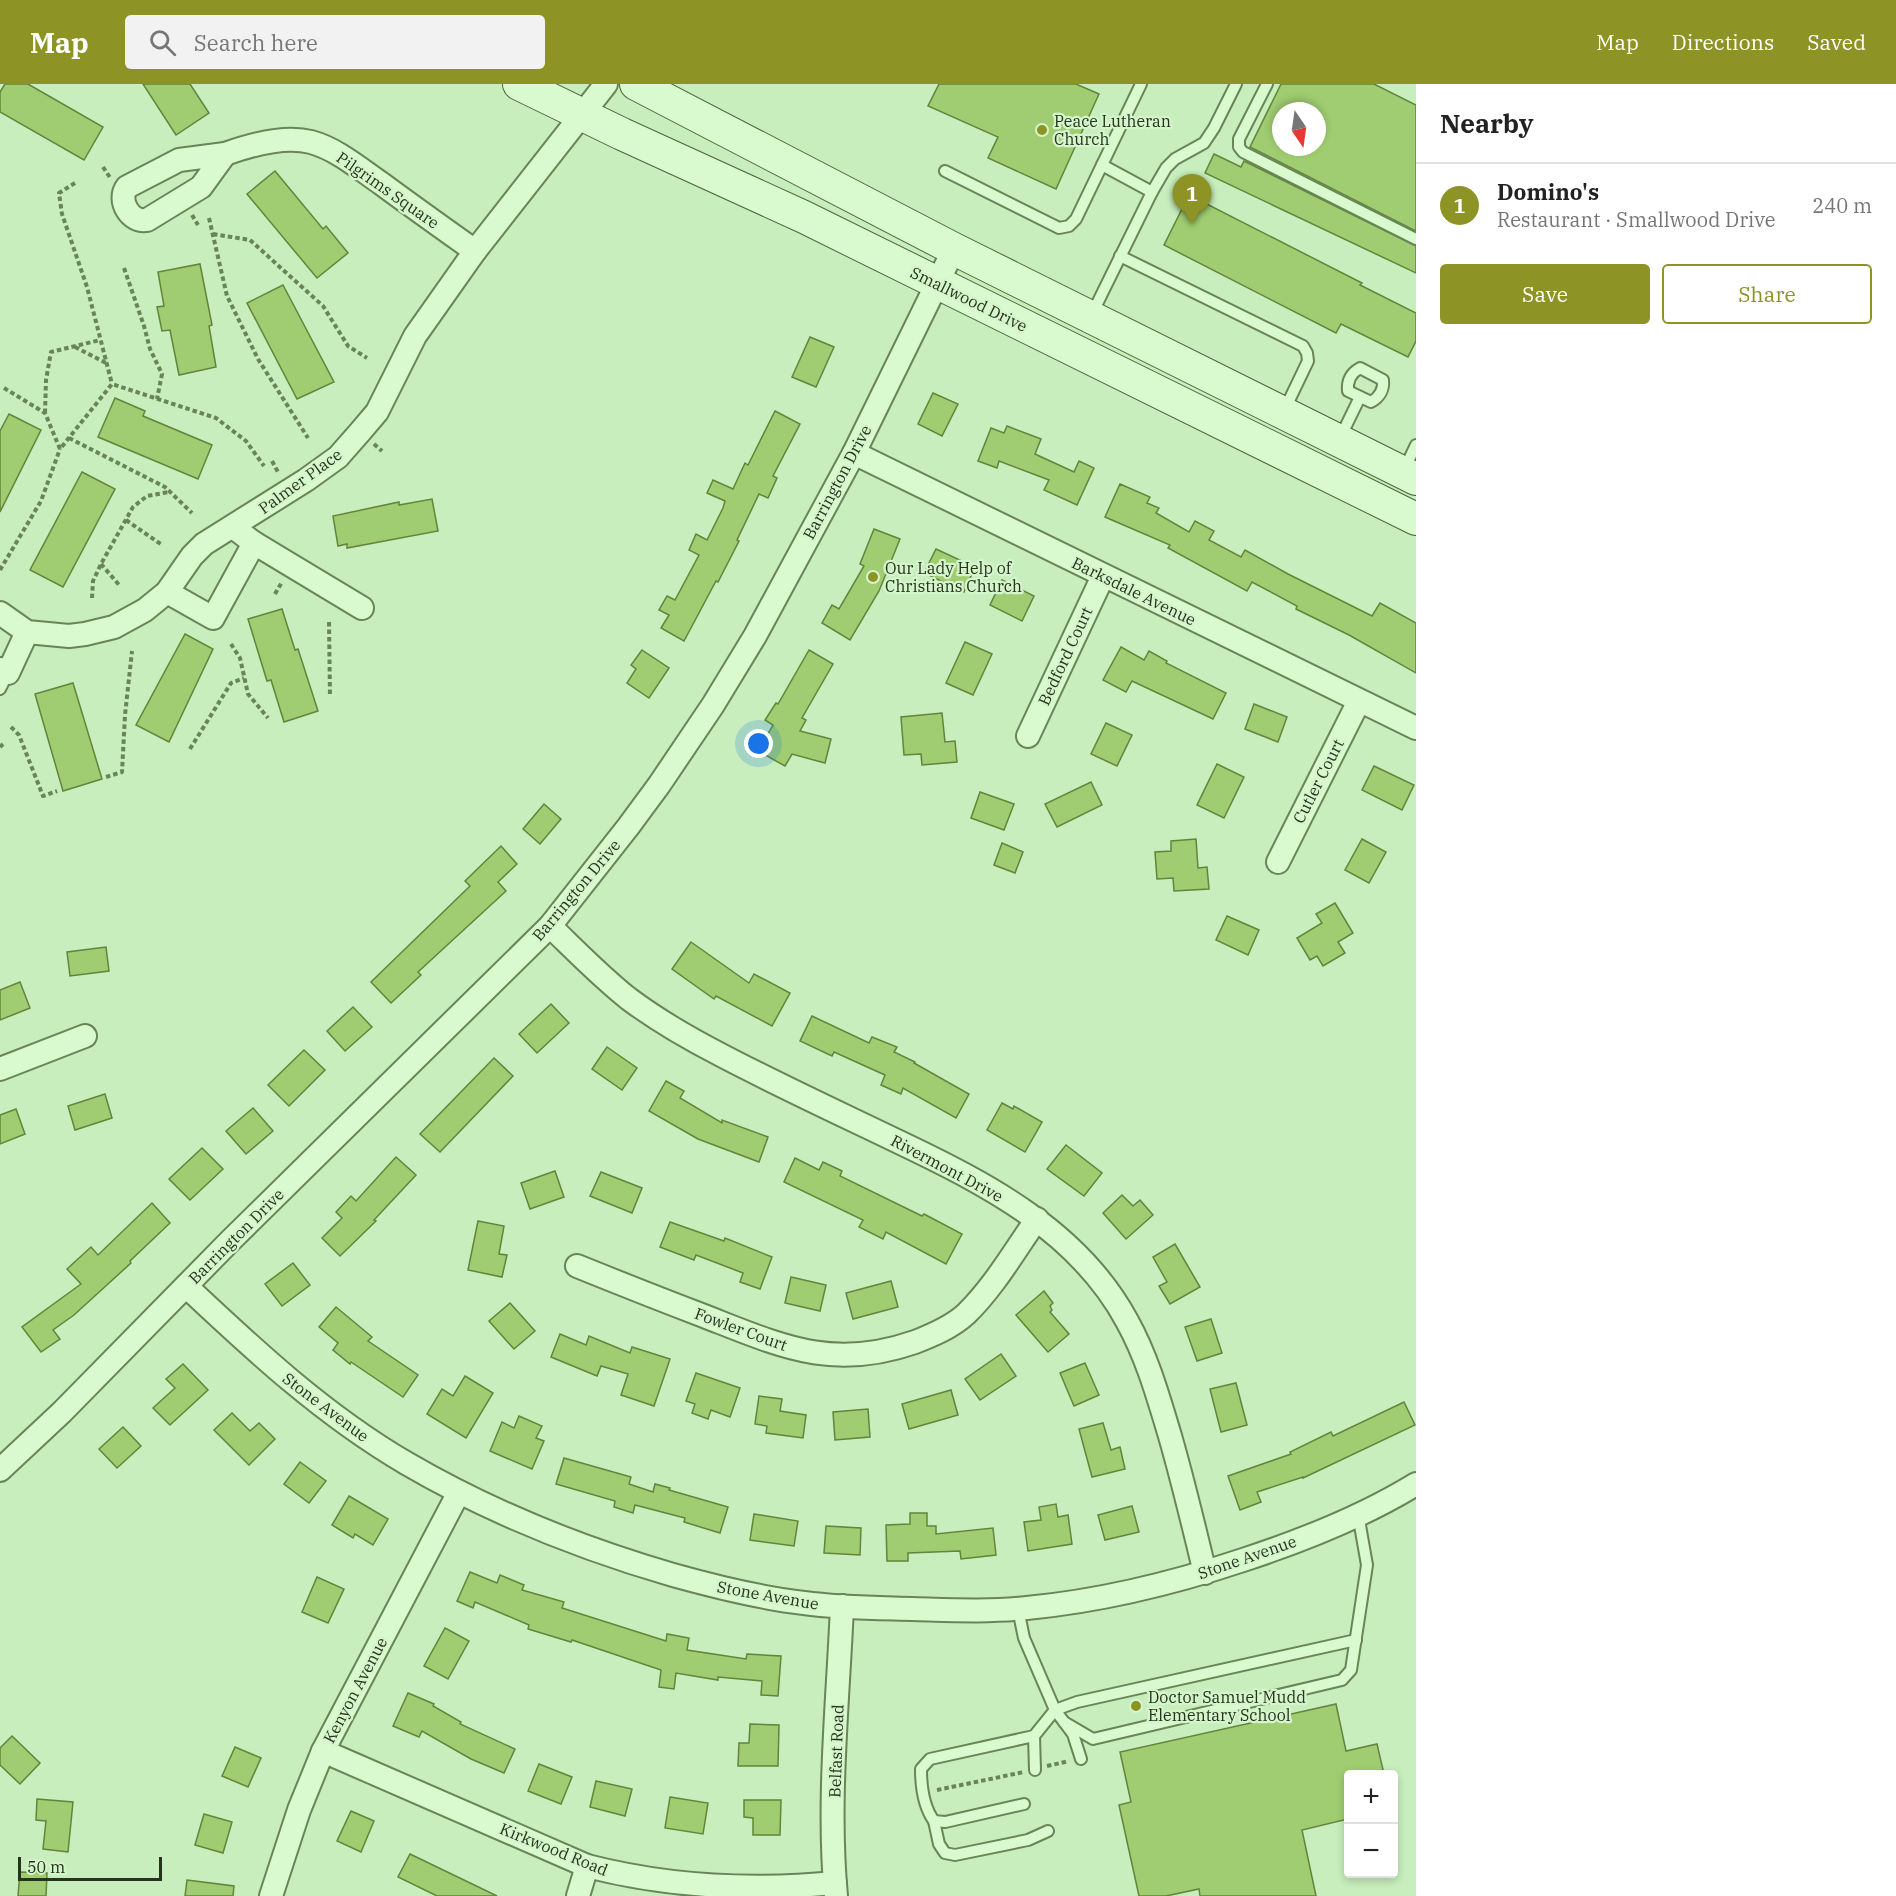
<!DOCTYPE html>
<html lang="en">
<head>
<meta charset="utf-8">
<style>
  body { margin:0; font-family:"IBM Plex Serif",serif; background:#f2f2f2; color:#222 }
  .controls { position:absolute; right:18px; bottom:18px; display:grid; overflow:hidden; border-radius:6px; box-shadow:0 3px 9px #0003 }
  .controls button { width:54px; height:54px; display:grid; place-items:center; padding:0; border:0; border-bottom:2px solid #e0e0e0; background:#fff; color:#222; font:30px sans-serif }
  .compass { position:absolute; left:1272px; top:18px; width:54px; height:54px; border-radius:50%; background:#fff; box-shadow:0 3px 9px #0003; rotate:167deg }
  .scale { position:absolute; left:18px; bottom:15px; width:144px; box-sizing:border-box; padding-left:6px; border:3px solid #26341b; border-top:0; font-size:16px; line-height:21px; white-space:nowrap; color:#26341b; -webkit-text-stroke:4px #d5f5cc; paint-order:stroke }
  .you { position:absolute; left:759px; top:660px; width:21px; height:21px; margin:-15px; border:4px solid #fff; border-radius:50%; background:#1a73e8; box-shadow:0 0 0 9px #1a73e833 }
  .badge { display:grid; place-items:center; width:39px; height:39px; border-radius:50%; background:#8d9425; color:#fff; font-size:20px; font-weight:700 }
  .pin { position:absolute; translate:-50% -50px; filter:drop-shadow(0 2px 3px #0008) }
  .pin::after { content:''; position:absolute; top:32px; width:21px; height:18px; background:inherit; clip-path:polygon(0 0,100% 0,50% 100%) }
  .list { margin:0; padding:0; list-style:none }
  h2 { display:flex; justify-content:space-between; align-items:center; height:78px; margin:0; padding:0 24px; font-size:26px }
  h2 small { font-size:20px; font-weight:400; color:#767676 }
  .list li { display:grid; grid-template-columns:39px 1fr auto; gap:18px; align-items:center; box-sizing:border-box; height:84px; padding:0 24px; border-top:2px solid #e0e0e0 }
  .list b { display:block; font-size:22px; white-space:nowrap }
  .list p { margin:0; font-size:20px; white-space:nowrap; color:#767676 }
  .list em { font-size:20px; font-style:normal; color:#767676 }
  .actions { display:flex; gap:12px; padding:18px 24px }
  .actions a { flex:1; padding:14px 0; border:2px solid #8d9425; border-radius:6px; text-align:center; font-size:21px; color:#8d9425 }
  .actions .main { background:#8d9425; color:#fff }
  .icon { flex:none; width:33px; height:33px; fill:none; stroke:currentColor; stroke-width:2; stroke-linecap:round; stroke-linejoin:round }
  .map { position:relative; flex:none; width:1416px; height:1812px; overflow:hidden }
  header { display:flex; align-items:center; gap:36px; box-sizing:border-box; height:84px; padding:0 30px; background:#8d9425; color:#fff }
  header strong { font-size:28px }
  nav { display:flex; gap:33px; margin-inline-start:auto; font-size:21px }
  .search { width:420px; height:54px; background:#f2f2f2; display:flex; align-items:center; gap:15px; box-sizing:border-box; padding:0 21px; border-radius:6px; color:#767676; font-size:22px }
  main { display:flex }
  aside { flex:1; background:#fff }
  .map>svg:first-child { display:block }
  .building { fill:#a0cd71; stroke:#62843b; stroke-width:1.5; fill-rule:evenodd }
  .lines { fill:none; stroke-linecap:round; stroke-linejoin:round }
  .lane-casing { stroke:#698556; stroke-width:14 }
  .street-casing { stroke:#698556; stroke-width:26 }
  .secondary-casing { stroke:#4d6739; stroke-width:34 }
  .path { stroke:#698556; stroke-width:4; stroke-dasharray:4.5 3; stroke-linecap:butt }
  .lane { stroke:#d9f9cf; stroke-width:10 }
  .street { stroke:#d9f9cf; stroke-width:22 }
  .secondary { stroke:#d9f9cf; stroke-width:32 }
  .poi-dot { fill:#8d9425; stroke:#d5f5cc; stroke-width:2 }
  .labels { text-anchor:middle; stroke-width:4.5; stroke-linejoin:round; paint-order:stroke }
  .poi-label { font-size:16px; fill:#26341b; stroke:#d5f5cc; text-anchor:start }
  .street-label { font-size:16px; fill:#26341b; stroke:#d5f5cc }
</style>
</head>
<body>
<header>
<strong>Map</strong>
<div class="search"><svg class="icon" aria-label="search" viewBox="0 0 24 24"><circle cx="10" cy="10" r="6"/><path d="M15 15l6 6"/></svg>Search here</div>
<nav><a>Map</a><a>Directions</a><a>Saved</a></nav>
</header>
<main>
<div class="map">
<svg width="1416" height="1812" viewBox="0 0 1416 1812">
  <rect width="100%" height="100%" fill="#c7eebc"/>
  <g class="building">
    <polygon points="5,0 28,0 103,43 84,76 0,28 0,8"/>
    <polygon points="143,0 190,0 209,29 176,51"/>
    <polygon points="939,0 1076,0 1099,10 1056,105 988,74 998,53 928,22"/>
    <path d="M1281,0H1374L1416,21V147L1250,63ZM1281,27H1317V63H1281Z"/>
    <polygon points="1214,70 1241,83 1244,77 1416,162 1416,189 1205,89"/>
    <polygon points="275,87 323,145 326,142 348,169 317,194 247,110"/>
    <polygon points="1189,111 1362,199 1360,201 1416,229 1416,257 1408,273 1341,240 1336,249 1164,161"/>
    <polygon points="200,180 212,241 209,242 216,283 179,291 170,246 162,247 157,223 164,222 158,188"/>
    <polygon points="283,201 334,298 297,315 247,219"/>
    <polygon points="810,253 834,263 816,303 792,293"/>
    <polygon points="933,309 958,320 942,352 918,340"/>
    <polygon points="115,314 145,327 143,332 212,361 198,395 98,353"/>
    <polygon points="775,327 800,340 773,392 777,394 768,414 759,410 737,456 739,457 718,498 716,497 684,557 661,544 669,531 659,526 667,512 675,516 699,471 689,466 696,450 707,456 723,424 725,417 707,409 713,396 733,405 745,379 748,381"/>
    <polygon points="9,330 41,346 0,428 0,347"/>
    <polygon points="1007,342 1041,355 1035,370 1074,388 1079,377 1094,384 1077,421 1044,406 1049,396 999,377 997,384 978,377 991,344 1004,349"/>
    <polygon points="82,388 115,405 63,503 30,486"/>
    <polygon points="1120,400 1150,413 1147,419 1159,424 1156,429 1189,448 1195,437 1214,447 1209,456 1241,473 1245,466 1288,490 1372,532 1380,519 1416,539 1416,589 1349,551 1296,525 1297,522 1252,498 1247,507 1168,464 1170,461 1105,433"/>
    <polygon points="432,415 438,447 347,464 347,460 338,462 333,432 399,418 399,421"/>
    <polygon points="874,445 900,455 879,507 850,556 822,539 832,521 839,525 864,482 860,480"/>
    <polygon points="936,465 975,483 964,508 924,489"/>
    <polygon points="1002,496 1034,512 1022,537 990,521"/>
    <polygon points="282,525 295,566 298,565 318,627 284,638 271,596 267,597 248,535"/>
    <polygon points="185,550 213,565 169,658 136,641"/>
    <polygon points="965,558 992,570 973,611 946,599"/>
    <polygon points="1121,563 1144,576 1149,567 1167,577 1166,579 1226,609 1213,635 1132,597 1126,608 1103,596"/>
    <polygon points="642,566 669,584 649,614 627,599 636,585 631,581"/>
    <polygon points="809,566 833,580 802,634 806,636 800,647 831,655 825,679 792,670 785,682 758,667 773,641 765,636 776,619 778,620"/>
    <polygon points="73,599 102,695 63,707 35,610"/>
    <polygon points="1254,620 1287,633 1278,658 1245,645"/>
    <polygon points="942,629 945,658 955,657 957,678 922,681 921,670 904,671 901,633"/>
    <polygon points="1106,639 1132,651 1117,682 1091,670"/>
    <polygon points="1217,680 1244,693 1224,734 1197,721"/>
    <polygon points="1374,682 1414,701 1402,726 1362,706"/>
    <polygon points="1091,698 1102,721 1057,743 1045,720"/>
    <polygon points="980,708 1014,720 1004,746 971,734"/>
    <polygon points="544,720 561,735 540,760 523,745"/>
    <polygon points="1196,755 1198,784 1207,783 1209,805 1174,807 1173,794 1157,795 1155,768 1171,767 1171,757"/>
    <polygon points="1362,755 1386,768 1369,799 1345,786"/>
    <polygon points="1002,759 1023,768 1015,789 994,781"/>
    <polygon points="501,762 517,780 498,798 506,807 418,888 421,891 391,919 371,898 470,802 465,797"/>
    <polygon points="1335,819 1353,849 1338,858 1345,869 1323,882 1317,872 1310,876 1297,854 1322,839 1316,830"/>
    <polygon points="1227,832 1259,846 1248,871 1216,856"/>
    <polygon points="691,858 749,899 754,890 790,909 772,942 716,912 714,915 672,885"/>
    <polygon points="106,863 109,887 70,892 67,868"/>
    <polygon points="20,898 30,924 0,936 0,906"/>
    <polygon points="551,920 569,939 537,969 519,950"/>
    <polygon points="353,923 372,943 345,967 327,947"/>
    <polygon points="812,932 869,959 872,953 897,963 894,968 915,978 914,979 969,1010 956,1034 903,1004 901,1010 881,1001 885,991 834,968 832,972 800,957"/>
    <polygon points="607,963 637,984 622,1006 592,985"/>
    <polygon points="304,966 325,986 289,1022 268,1001"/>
    <polygon points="494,974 513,992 440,1068 420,1050"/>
    <polygon points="666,997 684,1007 680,1014 722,1039 722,1036 768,1053 759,1078 698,1055 649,1027"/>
    <polygon points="105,1010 112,1034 75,1046 68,1022"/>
    <polygon points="1002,1019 1013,1025 1014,1022 1042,1038 1025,1068 987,1046"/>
    <polygon points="253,1024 273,1047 246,1070 226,1047"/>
    <polygon points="16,1025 25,1050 0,1060 0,1031"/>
    <polygon points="1066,1061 1102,1089 1084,1112 1047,1085"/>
    <polygon points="202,1064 223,1085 190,1116 169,1095"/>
    <polygon points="396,1073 416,1091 374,1136 376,1137 340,1172 322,1154 342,1134 336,1128 351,1112 356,1117"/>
    <polygon points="795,1074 819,1086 823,1078 842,1087 840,1092 922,1132 924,1130 962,1150 946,1180 886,1148 883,1155 859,1143 863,1136 784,1098"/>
    <polygon points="555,1087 564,1113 530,1125 521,1099"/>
    <polygon points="601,1088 642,1104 632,1129 590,1112"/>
    <polygon points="1122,1111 1133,1122 1140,1116 1153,1131 1126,1155 1103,1129"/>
    <polygon points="152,1119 170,1139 130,1177 131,1179 74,1231 53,1246 60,1255 41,1268 22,1243 81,1200 67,1185 91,1163 98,1171"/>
    <polygon points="478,1137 504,1142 499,1170 507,1171 502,1193 468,1186"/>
    <polygon points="670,1138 724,1157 725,1154 772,1173 760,1205 740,1198 743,1189 696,1171 694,1176 660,1163"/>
    <polygon points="1175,1160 1200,1203 1170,1220 1159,1202 1167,1198 1153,1173"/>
    <polygon points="293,1179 310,1201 282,1222 265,1200"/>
    <polygon points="791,1193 826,1201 820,1227 785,1219"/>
    <polygon points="891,1197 898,1223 853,1235 846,1209"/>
    <polygon points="1044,1207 1053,1219 1050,1222 1052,1226 1050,1228 1069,1250 1048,1268 1016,1231"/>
    <polygon points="510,1219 535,1247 514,1265 489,1237"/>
    <polygon points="336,1223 372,1253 368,1257 418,1291 403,1313 351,1278 350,1280 333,1266 338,1259 319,1243"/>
    <polygon points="1211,1235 1222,1269 1197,1277 1185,1243"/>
    <polygon points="560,1250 586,1261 589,1252 630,1269 632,1263 670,1275 654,1322 621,1311 628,1290 601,1282 597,1292 551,1273"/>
    <polygon points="1001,1270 1016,1292 980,1316 965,1295"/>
    <polygon points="1085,1279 1099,1311 1074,1322 1060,1289"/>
    <polygon points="183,1280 208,1306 170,1341 153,1324 175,1304 166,1295"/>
    <polygon points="696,1289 740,1304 730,1333 711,1326 708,1335 692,1329 695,1320 686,1317"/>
    <polygon points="465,1292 493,1309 466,1354 427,1330 442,1305 453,1312"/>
    <polygon points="1236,1299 1247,1341 1221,1348 1210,1305"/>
    <polygon points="951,1306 958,1331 909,1345 902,1320"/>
    <polygon points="759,1312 782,1315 780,1327 806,1331 803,1354 766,1349 767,1342 755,1340"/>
    <polygon points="1404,1318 1415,1341 1303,1394 1303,1393 1257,1408 1261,1418 1240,1426 1228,1392 1291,1370 1290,1368 1331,1348 1333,1352"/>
    <polygon points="868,1325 870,1353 835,1356 833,1328"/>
    <polygon points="232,1329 250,1347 259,1339 275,1355 249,1381 214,1346"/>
    <polygon points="519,1332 542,1342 536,1354 544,1357 532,1385 490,1367 502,1338 514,1344"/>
    <polygon points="1103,1339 1111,1366 1120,1363 1125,1385 1092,1393 1079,1345"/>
    <polygon points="123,1343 141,1362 117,1384 99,1365"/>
    <polygon points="564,1374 631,1393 629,1400 653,1408 655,1400 670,1404 669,1406 728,1423 720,1449 684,1438 685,1434 635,1421 633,1429 614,1423 615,1417 556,1400"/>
    <polygon points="300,1378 326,1397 309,1419 284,1400"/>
    <polygon points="349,1412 388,1435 373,1461 355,1450 353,1454 332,1441"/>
    <polygon points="1056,1420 1058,1433 1068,1431 1072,1460 1028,1467 1024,1438 1041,1436 1039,1423"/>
    <polygon points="1132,1422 1139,1448 1105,1456 1098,1431"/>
    <polygon points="910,1429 927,1429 927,1442 936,1442 936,1450 993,1444 996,1471 961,1475 960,1467 908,1469 908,1477 887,1477 886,1441 910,1440"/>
    <polygon points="754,1430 798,1437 794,1462 750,1456"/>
    <polygon points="826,1442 861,1444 860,1471 824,1469"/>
    <polygon points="470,1488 497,1499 500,1491 524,1501 522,1506 564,1518 562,1524 666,1557 667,1550 689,1554 687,1566 746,1575 747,1570 781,1572 778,1612 761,1611 762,1597 718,1593 718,1596 676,1589 674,1605 659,1603 661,1586 572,1556 571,1558 528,1545 529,1541 475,1518 473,1524 457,1517"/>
    <polygon points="317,1493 344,1505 328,1539 302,1528"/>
    <polygon points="445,1544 469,1557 448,1595 424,1582"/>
    <polygon points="408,1609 434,1620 433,1622 461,1638 460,1640 515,1665 504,1689 471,1675 422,1647 419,1653 393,1642"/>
    <polygon points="1336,1620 1346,1667 1377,1660 1384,1690 1348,1690 1348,1735 1302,1746 1316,1812 1200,1812 1199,1805 1166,1812 1139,1812 1119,1721 1131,1718 1120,1668"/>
    <polygon points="750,1640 779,1641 778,1682 738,1682 739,1659 749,1659"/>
    <polygon points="12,1652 40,1679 20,1700 0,1681 0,1664"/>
    <polygon points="235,1663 261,1674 248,1703 222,1692"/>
    <polygon points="539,1680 572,1693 561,1720 528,1707"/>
    <polygon points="596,1697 632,1705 625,1732 590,1723"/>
    <polygon points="670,1713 708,1719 703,1750 665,1744"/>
    <polygon points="37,1715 73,1718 68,1768 43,1765 46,1737 36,1736"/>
    <polygon points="744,1716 781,1716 780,1751 753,1751 753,1734 744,1733"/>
    <polygon points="351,1727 374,1737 361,1768 337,1757"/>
    <polygon points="204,1730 232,1738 223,1769 195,1761"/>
    <polygon points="410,1770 497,1812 437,1812 398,1793"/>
    <polygon points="20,1788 47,1789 46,1812 18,1812"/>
    <polygon points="187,1796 234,1802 233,1812 185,1812"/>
  </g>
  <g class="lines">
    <defs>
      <g id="lane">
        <polyline points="1267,0 1239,55 1239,63 1243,68 1416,155"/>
        <polyline points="1102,81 1152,108"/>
        <polyline points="945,87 1059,144 1069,142 1076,135 1141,0"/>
        <polyline points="1120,172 1303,262 1307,269 1308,277 1284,327"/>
        <polyline points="1092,230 1152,108 1166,84 1175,75 1204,59 1214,44 1236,0"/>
        <path d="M1360,284L1383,296C1384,305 1380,313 1371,318L1348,307C1347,297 1351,289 1360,284Z"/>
        <polyline points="1340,354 1360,313"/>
        <polyline points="1404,386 1416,361"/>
        <polyline points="0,605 8,589"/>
        <polyline points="1018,1525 1024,1554 1030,1568 1055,1626 1073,1650 1081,1675"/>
        <polyline points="1064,1638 1093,1655 1342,1596 1351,1586 1367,1481 1358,1430"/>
        <polyline points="1034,1652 1035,1686"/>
        <path d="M1024,1720L945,1738L934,1737C923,1722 921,1703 921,1685L930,1675L1034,1652L1055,1626L1077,1618L1356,1556"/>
        <polyline points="934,1737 939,1760 945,1769 955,1771 1028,1756 1048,1747"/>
      </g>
      <g id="street">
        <path d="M225,70C250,61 284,51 311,58C337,65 360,85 382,100C413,123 444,145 475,167"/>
        <path d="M225,70L201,103L147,136C130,139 117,116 127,103L179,76Z"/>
        <polyline points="854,369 1416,644"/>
        <polyline points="233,443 254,459 362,524"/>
        <polyline points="167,508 213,534 254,459"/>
        <polyline points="0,529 27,548 69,552 85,550 114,543 145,526 167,508 192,472 204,460 306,396 338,373 360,348 377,328 415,252 475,167 606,0"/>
        <polyline points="0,585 8,589 27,548"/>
        <polyline points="1028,652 1103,492"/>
        <polyline points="1278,778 1359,617"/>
        <path d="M550,842C576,867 601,893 629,915C657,936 690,955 721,971C780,1002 841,1030 901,1059C989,1101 1079,1148 1127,1237C1147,1273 1158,1312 1170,1352C1183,1397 1194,1443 1205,1489"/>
        <polyline points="0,985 85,952"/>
        <path d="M577,1182C619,1199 662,1216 704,1232C781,1262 832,1287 915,1258C933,1251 952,1243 966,1230C994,1203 1015,1166 1037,1135"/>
        <path d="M186,1202C255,1267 324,1331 406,1379C490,1428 580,1464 673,1491C716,1503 760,1514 804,1519C840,1524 876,1524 912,1525C950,1526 988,1528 1027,1524C1100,1517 1174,1499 1243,1476C1301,1457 1364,1432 1416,1400"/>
        <polyline points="0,1386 62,1328 230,1157 550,842 628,743 659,701 713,621 755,552 854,369 954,165"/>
        <path d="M323,1667L587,1782C669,1803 751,1807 835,1799"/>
        <polyline points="271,1812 299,1726 323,1667 459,1408"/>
        <polyline points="578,1812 587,1782"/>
        <path d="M836,1812C827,1718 838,1617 842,1522"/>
      </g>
      <g id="secondary">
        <polyline points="519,0 622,50 804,133 1416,435"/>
        <polyline points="636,0 954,165 1416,395"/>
      </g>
    </defs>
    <use href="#lane" class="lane-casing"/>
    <use href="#street" class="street-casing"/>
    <use href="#secondary" class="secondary-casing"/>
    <g class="path">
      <polyline points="103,83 111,95"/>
      <polyline points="75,99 59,109 62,130 87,203 112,300"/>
      <polyline points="192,131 198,141"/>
      <polyline points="209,134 227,212 258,275 308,354"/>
      <polyline points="213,150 250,156 323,222 348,262 367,274"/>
      <polyline points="124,184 144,242 150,265 162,290 157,315"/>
      <polyline points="75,263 106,279"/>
      <polyline points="4,304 45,329 60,365 112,300 216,334 246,357 264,382"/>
      <polyline points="45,329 46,296 51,268 100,256"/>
      <polyline points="69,354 165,403 192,429"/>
      <polyline points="374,360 382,367"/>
      <polyline points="272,377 279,390"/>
      <polyline points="126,436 162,461"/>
      <polyline points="101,480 120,502"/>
      <polyline points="0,486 41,417 60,365"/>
      <polyline points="275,510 282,498"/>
      <polyline points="92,514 93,497 101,480 133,423 147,412 169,408"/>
      <polyline points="329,538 330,613"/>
      <polyline points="231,560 240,574 248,610 268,634"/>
      <polyline points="11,643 19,651 43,712 57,707"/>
      <polyline points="0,663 3,660"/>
      <polyline points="190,665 231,599 244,594"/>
      <polyline points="106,693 122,688 125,631 132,567"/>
      <polyline points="1047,1682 1069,1677"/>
      <polyline points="937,1706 1024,1688"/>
    </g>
    <use href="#lane" class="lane"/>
    <use href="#street" class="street"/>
    <use href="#secondary" class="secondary"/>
  </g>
  <g class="poi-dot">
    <circle cx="1042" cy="46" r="6"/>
    <circle cx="873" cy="493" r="6"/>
    <circle cx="1136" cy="1622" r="6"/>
  </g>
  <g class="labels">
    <g class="poi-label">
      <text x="1054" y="43">Peace Lutheran<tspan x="1054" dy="18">Church</tspan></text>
      <text x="885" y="490">Our Lady Help of<tspan x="885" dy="18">Christians Church</tspan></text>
      <text x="1148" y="1619">Doctor Samuel Mudd<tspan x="1148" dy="18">Elementary School</tspan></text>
    </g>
    <g class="street-label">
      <text transform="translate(388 106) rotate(35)" y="6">Pilgrims Square</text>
      <text transform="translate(969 215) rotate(26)" y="6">Smallwood Drive</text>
      <text transform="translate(300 397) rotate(-36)" y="6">Palmer Place</text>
      <text transform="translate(837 398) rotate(-62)" y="6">Barrington Drive</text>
      <text transform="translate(1134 507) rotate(26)" y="6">Barksdale Avenue</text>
      <text transform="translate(1065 572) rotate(-65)" y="6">Bedford Court</text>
      <text transform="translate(1318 697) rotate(-63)" y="6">Cutler Court</text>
      <text transform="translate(576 806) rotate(-50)" y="6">Barrington Drive</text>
      <text transform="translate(947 1084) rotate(28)" y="6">Rivermont Drive</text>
      <text transform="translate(236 1152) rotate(-45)" y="6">Barrington Drive</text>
      <text transform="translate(741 1245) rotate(20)" y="6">Fowler Court</text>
      <text transform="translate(326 1323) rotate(37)" y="6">Stone Avenue</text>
      <text transform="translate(1247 1473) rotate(-19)" y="6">Stone Avenue</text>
      <text transform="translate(768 1511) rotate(10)" y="6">Stone Avenue</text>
      <text transform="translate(355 1606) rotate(-62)" y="6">Kenyon Avenue</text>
      <text transform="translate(836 1667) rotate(-88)" y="6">Belfast Road</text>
      <text transform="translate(554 1765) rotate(22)" y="6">Kirkwood Road</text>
    </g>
  </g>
</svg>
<div class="controls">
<button>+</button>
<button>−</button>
</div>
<svg class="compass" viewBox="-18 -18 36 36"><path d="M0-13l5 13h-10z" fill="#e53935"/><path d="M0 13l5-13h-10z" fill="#767676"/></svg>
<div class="scale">50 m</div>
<div class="you"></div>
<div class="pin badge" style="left:1192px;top:140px">1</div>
</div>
<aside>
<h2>Nearby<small></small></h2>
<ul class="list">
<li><span class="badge">1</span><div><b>Domino's</b><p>Restaurant · Smallwood Drive</p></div><em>240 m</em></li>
</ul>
<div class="actions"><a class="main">Save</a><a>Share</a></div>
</aside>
</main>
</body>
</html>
